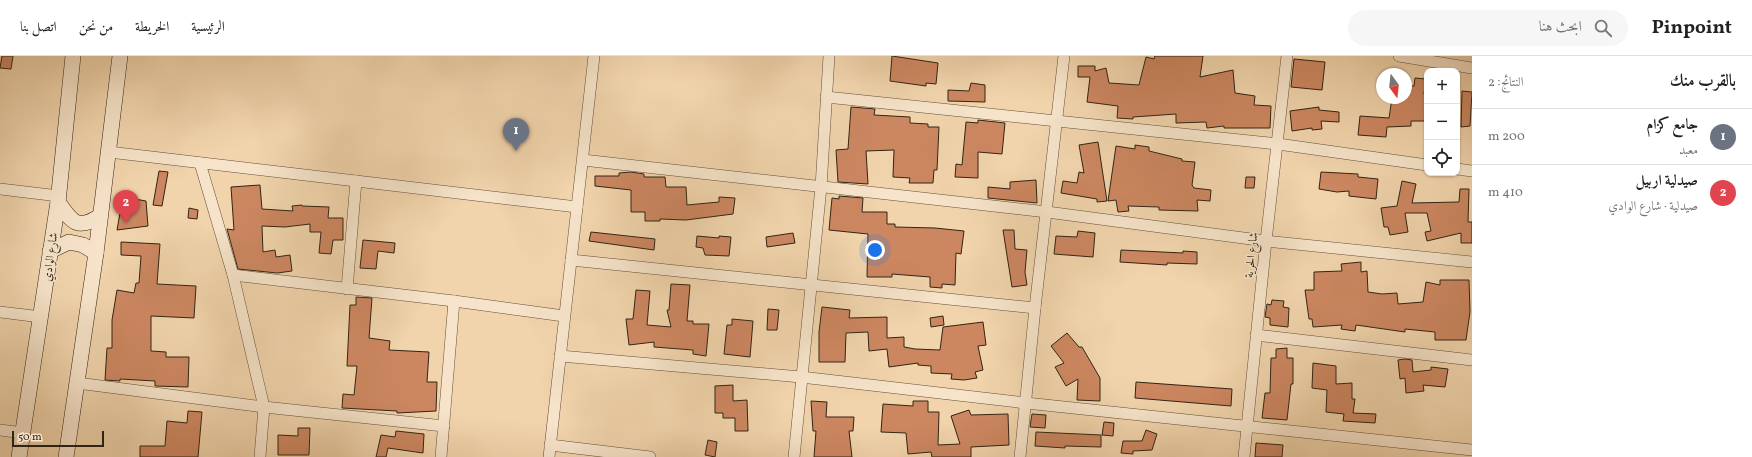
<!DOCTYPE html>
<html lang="ar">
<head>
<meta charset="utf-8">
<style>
  body { margin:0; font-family:Vollkorn,Amiri,serif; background:#f6f6f6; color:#222; direction:rtl }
  .controls { position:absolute; right:12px; top:12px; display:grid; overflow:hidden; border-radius:8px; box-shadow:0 1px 3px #0004 }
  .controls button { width:36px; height:36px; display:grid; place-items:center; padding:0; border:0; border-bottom:1px solid #e0e0e0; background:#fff; color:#222; font:20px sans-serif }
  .compass { position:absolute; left:1376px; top:12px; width:36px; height:36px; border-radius:50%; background:#fff; box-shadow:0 1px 3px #0004; rotate:165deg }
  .scale { position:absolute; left:12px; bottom:10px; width:92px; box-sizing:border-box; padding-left:4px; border:2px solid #312414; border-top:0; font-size:11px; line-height:14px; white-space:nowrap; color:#312414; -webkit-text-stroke:3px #f6e3c9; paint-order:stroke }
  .you { position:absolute; left:875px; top:194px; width:14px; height:14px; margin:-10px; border:3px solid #fff; border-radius:50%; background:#1a73e8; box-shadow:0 0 0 6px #1a73e833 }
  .badge { display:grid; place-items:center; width:26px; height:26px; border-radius:50%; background:#ea580c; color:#fff; font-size:13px; font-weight:700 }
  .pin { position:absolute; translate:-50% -33px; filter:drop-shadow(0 1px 2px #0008) }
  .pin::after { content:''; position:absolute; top:21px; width:14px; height:12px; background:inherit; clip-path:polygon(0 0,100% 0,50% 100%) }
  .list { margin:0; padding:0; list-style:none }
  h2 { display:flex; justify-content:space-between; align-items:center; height:52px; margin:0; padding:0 16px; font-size:17px }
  h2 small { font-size:13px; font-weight:400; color:#767676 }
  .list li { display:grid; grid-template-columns:26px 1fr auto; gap:12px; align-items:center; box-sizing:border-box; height:56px; padding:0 16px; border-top:1px solid #e0e0e0 }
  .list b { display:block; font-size:15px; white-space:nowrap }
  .list p { margin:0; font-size:13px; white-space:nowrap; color:#767676 }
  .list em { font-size:13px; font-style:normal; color:#767676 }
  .icon { flex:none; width:22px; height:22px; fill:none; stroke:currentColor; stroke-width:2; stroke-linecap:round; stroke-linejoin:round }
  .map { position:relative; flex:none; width:1472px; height:401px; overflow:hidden; direction:ltr }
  header { display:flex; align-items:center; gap:24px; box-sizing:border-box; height:56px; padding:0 20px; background:#fff; border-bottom:1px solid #e0e0e0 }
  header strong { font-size:19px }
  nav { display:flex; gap:22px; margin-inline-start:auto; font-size:14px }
  .search { width:280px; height:36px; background:#f6f6f6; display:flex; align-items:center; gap:10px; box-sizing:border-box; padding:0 14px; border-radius:22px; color:#767676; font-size:15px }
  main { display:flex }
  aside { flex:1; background:#fff }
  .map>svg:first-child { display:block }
  .building { fill:#cc8761; stroke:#312414 }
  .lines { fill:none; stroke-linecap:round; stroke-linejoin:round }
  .street-casing { stroke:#61503a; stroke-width:12 }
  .secondary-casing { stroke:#312414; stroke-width:16 }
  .street { stroke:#f6e3c9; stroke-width:11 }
  .secondary { stroke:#f6e3c9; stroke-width:15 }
  .labels { text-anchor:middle; stroke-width:3; stroke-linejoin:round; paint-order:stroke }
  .street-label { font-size:12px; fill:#312414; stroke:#f6e3c9 }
</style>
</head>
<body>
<header>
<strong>Pinpoint</strong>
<div class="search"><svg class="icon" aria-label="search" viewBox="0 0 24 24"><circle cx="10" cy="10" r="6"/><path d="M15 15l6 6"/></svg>ابحث هنا</div>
<nav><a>الرئيسية</a><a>الخريطة</a><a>من نحن</a><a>اتصل بنا</a></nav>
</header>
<main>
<aside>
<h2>بالقرب منك<small>النتائج: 2</small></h2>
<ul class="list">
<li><span class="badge" style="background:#6b7280">1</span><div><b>جامع كزام</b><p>معبد</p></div><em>200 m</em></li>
<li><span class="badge" style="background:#e0444e">2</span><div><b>صيدلية اربيل</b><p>صيدلية · شارع الوادي</p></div><em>410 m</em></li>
</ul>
</aside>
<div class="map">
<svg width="1472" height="401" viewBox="0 0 1472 401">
  <rect width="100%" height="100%" fill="#f1d4ac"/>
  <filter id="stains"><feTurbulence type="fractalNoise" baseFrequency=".005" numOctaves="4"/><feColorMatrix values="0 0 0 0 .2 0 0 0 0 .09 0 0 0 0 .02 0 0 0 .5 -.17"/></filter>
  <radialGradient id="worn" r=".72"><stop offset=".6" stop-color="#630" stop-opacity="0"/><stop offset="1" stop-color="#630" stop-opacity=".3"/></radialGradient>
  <g class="building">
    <polygon points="2,0 13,0 11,13 0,12"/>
    <polygon points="892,0 938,7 936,28 926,27 926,30 890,25"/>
    <polygon points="1155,0 1203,0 1200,21 1233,14 1235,37 1255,40 1254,49 1271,50 1270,72 1224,72 1224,70 1207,72 1206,66 1176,67 1176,58 1133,61 1133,63 1117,62 1118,50 1087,46 1090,21 1078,21 1078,10 1095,10 1095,15 1106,12 1109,27 1139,29 1146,1 1154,3"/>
    <polygon points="1294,3 1325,6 1322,34 1291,31"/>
    <polygon points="1415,22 1426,23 1424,38 1427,39 1427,65 1411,65 1411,70 1387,71 1386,81 1358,79 1360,60 1389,62 1392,42 1406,42 1406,29 1414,30"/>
    <polygon points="971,27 985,29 985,46 948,45 948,34 969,35"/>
    <polygon points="1462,35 1472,36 1470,70 1461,71"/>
    <polygon points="851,51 875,53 874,59 910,61 910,67 928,68 928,71 939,71 937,114 934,114 933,127 909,127 910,122 893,121 894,94 866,95 868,128 838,126 836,94 848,93"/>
    <polygon points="1319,51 1319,54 1339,56 1339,66 1321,65 1322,73 1312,74 1312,72 1292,75 1290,55"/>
    <polygon points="978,64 1005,67 1002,98 978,96 978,122 955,121 956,108 962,109 966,66 978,67"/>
    <polygon points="1098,86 1107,145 1097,146 1097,143 1061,137 1063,125 1077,127 1079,116 1084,117 1079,89"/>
    <polygon points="1135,89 1149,91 1149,95 1182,103 1182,105 1195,106 1192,129 1194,132 1211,134 1210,145 1197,144 1198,155 1159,154 1159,151 1128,150 1129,155 1118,156 1116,144 1108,145 1116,90 1135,93"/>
    <polygon points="159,115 168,116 162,150 153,149"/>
    <polygon points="631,116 644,118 644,121 665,121 666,131 686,131 687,149 719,146 719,141 735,142 733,158 686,164 660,163 660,165 645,165 645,156 631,156 631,134 595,130 595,120 619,120 619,117"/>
    <polygon points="1321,116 1358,118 1358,121 1378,123 1376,143 1349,140 1349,135 1337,136 1319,133"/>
    <polygon points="1246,121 1255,121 1254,132 1245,132"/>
    <polygon points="1036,124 1037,147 988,142 988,131 1010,133 1010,126"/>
    <polygon points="1402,125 1416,128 1412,147 1459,146 1460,133 1469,133 1468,166 1472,166 1472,187 1461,187 1461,177 1427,185 1425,176 1431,175 1427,157 1405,157 1408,176 1390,179 1388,171 1384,171 1381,152 1397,150"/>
    <polygon points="260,129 262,153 293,155 292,150 302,149 302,150 329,151 328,162 343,162 343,184 333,184 331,198 319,197 321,176 310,176 310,168 285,171 262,170 263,196 275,194 276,201 290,199 292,215 277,217 238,213 227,173 234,174 231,131"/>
    <polygon points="839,140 863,142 862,156 887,156 887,168 895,168 895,171 935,172 964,175 961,198 956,197 955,229 942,228 942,232 930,231 930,221 892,218 892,221 867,221 868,178 829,174 832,142 839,143"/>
    <polygon points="129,142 146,145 148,170 117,174 120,157 126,158"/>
    <polygon points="189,152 198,154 197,163 188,162"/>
    <polygon points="1003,174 1014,174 1015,193 1027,194 1025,216 1027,229 1012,231"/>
    <polygon points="1078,175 1095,177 1093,201 1054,198 1056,180 1077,181"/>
    <polygon points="591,176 655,183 654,194 589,185"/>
    <polygon points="793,177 795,187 767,191 766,181"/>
    <polygon points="697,180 719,182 719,180 731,181 729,200 705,199 703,192 696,191"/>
    <polygon points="363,184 395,187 394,197 378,195 376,213 360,212"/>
    <polygon points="121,186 160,188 157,228 196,230 194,262 151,260 151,295 166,296 166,301 189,301 188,331 155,330 155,325 120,323 120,325 105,324 107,292 112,292 112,264 117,234 134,237 136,227 139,227 141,200 121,199"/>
    <polygon points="1121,194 1183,197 1183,195 1197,196 1197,208 1167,207 1167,209 1120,206"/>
    <polygon points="1361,206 1361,216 1367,215 1368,236 1382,238 1397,237 1398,248 1423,246 1426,226 1440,229 1440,224 1469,224 1470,256 1466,284 1435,284 1435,276 1405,273 1405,276 1356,269 1355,275 1341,273 1342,269 1313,271 1312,263 1309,263 1305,234 1314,234 1314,216 1342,215 1341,208"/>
    <polygon points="671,228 690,229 687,265 693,265 693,268 709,268 706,300 693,298 693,294 654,291 654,286 629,289 626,263 633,263 636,234 650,235 647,269 671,271 667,254 669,254"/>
    <polygon points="356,241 372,242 369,282 390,285 389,294 429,296 427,326 437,326 436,355 397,357 397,355 342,352 343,338 354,339 357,310 347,310 350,249 356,249"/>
    <polygon points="1272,244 1284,245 1283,251 1289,252 1288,271 1270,269 1270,262 1265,261 1267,248 1271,249"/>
    <polygon points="822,251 850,254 849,262 887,261 887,282 904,281 904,291 915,293 940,294 943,271 983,266 986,289 978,290 983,314 975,316 977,322 964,324 951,323 952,318 931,317 931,310 918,309 918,307 889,311 887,293 869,295 868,276 846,277 845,306 819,306 819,276"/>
    <polygon points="768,253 779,254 777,274 767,274"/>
    <polygon points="943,260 944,269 931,271 930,262"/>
    <polygon points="732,263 753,265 750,301 724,298 727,269 732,269"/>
    <polygon points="1067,277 1079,291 1082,291 1100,322 1100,345 1077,344 1078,323 1066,330 1055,311 1064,307 1051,290"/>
    <polygon points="1287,292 1287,302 1293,302 1293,328 1291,328 1287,364 1262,362 1265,337 1270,337 1271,302 1276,302 1276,293"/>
    <polygon points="1405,303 1412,304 1413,316 1431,314 1431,311 1448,313 1445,331 1423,329 1424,335 1406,337 1405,322 1400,323 1398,304"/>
    <polygon points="1313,307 1336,310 1336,328 1352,327 1352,343 1355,343 1353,357 1376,358 1375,367 1343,365 1344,358 1326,356 1327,334 1312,332"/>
    <polygon points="1136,326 1232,333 1231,350 1135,342"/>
    <polygon points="733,329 733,345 747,344 748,375 735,375 735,362 723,362 723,357 715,357 715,330"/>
    <polygon points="811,345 827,346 826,361 854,361 853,375 849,375 852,401 814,401 816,375 813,375"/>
    <polygon points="913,345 928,345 928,356 939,356 938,389 960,388 951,360 969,354 971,359 1008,358 1009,389 971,391 971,401 932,401 931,396 908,398 906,377 881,376 883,348 913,350"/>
    <polygon points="188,355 202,356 198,401 140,401 140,390 165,390 167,365 187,367"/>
    <polygon points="1032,358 1046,359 1045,372 1030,371"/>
    <polygon points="1104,366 1114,367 1113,380 1102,379"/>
    <polygon points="298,372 310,372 309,399 278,399 278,379 298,380"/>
    <polygon points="1146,374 1157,378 1152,394 1133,395 1133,398 1121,397 1123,385 1142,385"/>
    <polygon points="396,375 424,378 423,397 388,392 386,401 376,401 381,379 395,381"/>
    <polygon points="1036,376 1101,379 1101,391 1065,390 1065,392 1035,390"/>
    <polygon points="708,384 717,386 715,401 705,399"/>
    <polygon points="1256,387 1283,389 1282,401 1255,401"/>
  </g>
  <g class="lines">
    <defs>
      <g id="street">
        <polyline points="1399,0 1472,12"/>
        <polyline points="826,41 1278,88 1427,109"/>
        <polyline points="109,96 577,151"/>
        <polyline points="583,104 1047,156 1266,185 1472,206"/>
        <polyline points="200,107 233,219 264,351 260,401"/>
        <polyline points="1457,113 1472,115"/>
        <polyline points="0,133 59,140"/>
        <polyline points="571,204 1035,252"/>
        <polyline points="233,219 454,245 564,260"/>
        <polyline points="347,233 356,125"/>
        <polyline points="0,256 41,261"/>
        <polyline points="1256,279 1472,304"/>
        <polyline points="560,300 801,321 1026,347 1472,394"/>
        <polyline points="77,327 264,351 444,370"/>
        <polyline points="0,374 23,377"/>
        <polyline points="550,389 650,401"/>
        <polyline points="441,401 454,245"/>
        <polyline points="549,401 594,0"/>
        <polyline points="794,401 821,131 829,0"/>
        <polyline points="1020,401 1035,252 1064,0"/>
        <polyline points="1244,401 1266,185 1287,0"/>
      </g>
      <g id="secondary">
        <path d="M58,146C72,166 77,175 100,160"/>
        <polyline points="50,195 69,186 83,189 96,197"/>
        <polyline points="19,401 58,146 73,0"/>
        <polyline points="66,401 96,197 120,0"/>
      </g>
    </defs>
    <use href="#street" class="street-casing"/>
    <use href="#secondary" class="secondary-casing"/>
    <use href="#street" class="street"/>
    <use href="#secondary" class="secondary"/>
  </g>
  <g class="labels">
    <g class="street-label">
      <text transform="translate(1251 199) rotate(-84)" y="4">شارع الحرية</text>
      <text transform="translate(50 201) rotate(-82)" y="4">شارع الوادي</text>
    </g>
  </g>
  <rect width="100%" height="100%" filter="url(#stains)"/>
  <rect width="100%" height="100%" fill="url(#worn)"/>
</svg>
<div class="controls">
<button>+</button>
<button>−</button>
<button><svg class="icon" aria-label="locate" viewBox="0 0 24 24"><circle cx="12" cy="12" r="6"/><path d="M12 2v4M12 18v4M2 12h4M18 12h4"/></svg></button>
</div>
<svg class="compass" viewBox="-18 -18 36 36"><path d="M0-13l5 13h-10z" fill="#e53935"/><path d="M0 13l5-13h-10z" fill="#767676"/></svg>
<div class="scale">50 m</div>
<div class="you"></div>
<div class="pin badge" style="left:516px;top:95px;background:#6b7280">1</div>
<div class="pin badge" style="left:126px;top:167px;background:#e0444e">2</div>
</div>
</main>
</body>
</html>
